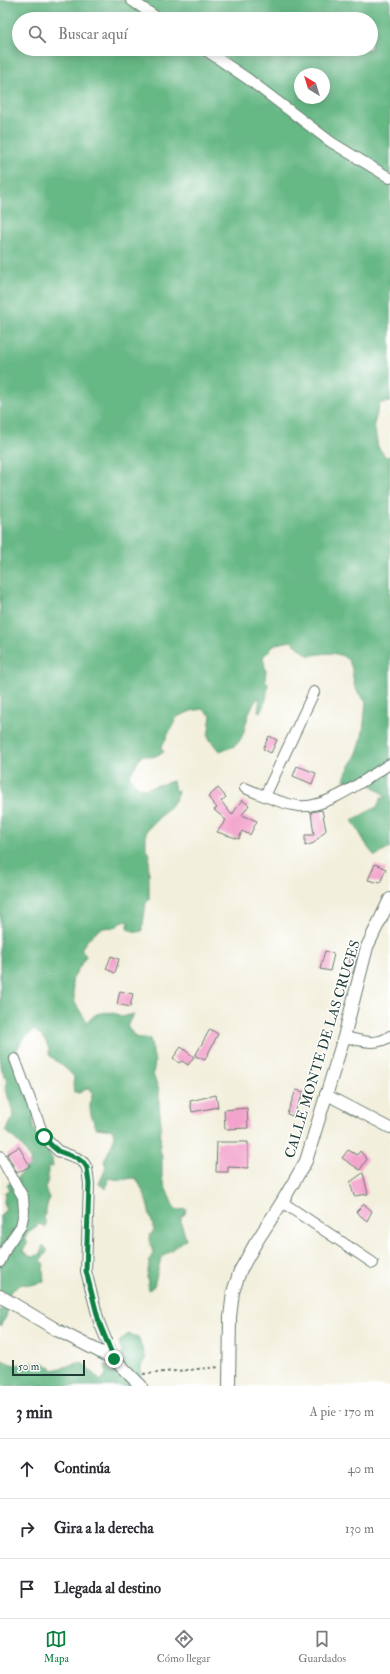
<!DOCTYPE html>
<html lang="es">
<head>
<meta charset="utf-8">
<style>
  body { margin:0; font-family:"IM FELL Double Pica",serif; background:#f7f7f7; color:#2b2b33 }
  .compass { position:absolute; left:294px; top:68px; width:36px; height:36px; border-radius:50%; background:#fff; box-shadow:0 2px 10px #0003; rotate:322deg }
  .scale { position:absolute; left:12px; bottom:10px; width:73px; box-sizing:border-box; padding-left:4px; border:2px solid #1f3d34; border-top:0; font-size:11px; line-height:14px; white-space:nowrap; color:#1f3d34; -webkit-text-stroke:3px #fff; paint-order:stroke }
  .stop { position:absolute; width:12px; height:12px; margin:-9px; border:3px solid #0b8043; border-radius:50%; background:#fff }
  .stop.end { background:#0b8043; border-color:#fff; box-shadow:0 1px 4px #0008 }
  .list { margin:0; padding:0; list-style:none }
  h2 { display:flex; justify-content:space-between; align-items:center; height:52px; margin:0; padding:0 16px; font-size:17px }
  h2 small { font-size:13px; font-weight:400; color:#7c7c81 }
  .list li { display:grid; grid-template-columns:26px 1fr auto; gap:12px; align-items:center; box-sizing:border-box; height:60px; padding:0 16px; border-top:1px solid #e1e1e2 }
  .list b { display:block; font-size:15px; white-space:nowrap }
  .list em { font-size:13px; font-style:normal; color:#7c7c81 }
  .icon { flex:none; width:22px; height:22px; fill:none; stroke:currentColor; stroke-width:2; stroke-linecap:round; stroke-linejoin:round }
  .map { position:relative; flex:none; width:390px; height:1386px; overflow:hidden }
  .search { position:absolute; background:#fff; box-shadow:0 2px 10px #0003; left:12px; right:12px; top:12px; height:44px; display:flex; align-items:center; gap:10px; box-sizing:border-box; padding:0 14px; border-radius:22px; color:#7c7c81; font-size:15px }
  .sheet { height:232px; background:#fff }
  nav { display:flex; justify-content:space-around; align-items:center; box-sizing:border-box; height:56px; border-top:1px solid #e1e1e2; background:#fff; font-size:11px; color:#7c7c81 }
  nav a { display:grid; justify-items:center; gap:2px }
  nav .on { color:#0b8043 }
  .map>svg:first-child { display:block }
  .forest { fill:#66b885; stroke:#427a5c; fill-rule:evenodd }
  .building { fill:#f3a4cc }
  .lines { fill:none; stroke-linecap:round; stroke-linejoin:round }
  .minor-casing { stroke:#697b6f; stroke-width:12 }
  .tertiary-casing { stroke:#697b6f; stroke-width:14 }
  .path { stroke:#697b6f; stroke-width:2; stroke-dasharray:3 3; stroke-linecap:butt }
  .minor { stroke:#fff; stroke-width:10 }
  .tertiary { stroke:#fff; stroke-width:12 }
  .route { stroke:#0b8043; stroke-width:5 }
  .labels { text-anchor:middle; stroke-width:3; stroke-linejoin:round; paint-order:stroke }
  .street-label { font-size:14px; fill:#1f3d34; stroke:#fff }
</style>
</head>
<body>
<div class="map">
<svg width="390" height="1386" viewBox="0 0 390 1386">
  <rect width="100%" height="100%" fill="#fff"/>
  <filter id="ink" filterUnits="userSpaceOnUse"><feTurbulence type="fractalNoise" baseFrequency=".025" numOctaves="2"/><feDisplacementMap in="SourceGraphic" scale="8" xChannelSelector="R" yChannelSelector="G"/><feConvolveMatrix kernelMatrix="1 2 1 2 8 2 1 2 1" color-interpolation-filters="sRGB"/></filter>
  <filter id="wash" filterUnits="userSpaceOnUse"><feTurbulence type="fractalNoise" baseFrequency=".012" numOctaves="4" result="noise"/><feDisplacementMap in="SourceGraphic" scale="16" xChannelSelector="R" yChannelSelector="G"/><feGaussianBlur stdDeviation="0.9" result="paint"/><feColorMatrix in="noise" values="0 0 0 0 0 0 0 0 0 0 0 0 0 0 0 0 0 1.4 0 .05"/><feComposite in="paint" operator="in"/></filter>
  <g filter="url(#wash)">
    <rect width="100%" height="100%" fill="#f2efdc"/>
    <g class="forest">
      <path d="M0,0H390V402L380,403L374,424L378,447L386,457L390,456V739L389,745L390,747V848L375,856L369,849L352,820L377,807L381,798H386C372,783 365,780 344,780C347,769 352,764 356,755C364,739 364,719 366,702C363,698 357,693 355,687C353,681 353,673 351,666C345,649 323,653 309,656L291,641L276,644L263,657L266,671L265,681L268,684L266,700L260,713L258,711L260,697C243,712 249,731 237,744C233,748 225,749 219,751L208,737L211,715L202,709L191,711L177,717L161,748L164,752L153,757L142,755L129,776L137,786L145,789L173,781L175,791H178L175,801L146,831V850L150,855L148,870L149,872V900L146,903L142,931L137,932L127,929L129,922L123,921L114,928C97,925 90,937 81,949L86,956L72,980L75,1003L87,1022C90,1020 94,1015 97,1014C106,1011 115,1012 122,1017L134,1014L127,1025L135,1037L150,1039L155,1062L153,1074L159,1090V1106L161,1123L160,1150L162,1156V1179L174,1208L179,1210L186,1209L185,1214L181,1217V1223L186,1239L161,1258L154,1286L149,1290L147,1277L150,1259L153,1253L149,1237L154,1230L145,1196L137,1179L132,1178L121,1180L108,1178L106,1189L99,1184L106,1167L104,1161L114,1140L113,1130L96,1128C91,1116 87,1106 93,1093L90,1091V1087L79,1093L74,1092L73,1085L74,1077C67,1068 57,1062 49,1055C50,1044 42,1036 34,1030L22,1040L17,1050L20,1058L18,1059L34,1108L33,1128L37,1133L40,1142L47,1146V1149L52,1159L53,1167L48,1166V1179L45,1189L49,1198L44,1218L46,1223L45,1227L40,1224L28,1232L25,1239L28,1242L23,1251L31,1256L40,1255L43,1245L47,1249V1252L41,1260L44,1263L43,1269L44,1282L30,1285L22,1284L11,1291L7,1299H0V1216L6,1209L4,1202L5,1192L10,1189L7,1185L15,1180L31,1162C26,1148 17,1141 6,1131L14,1115L5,1088L7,1080L0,1066ZM19,19H371V49H19ZM300,74H324V98H300Z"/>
      <polygon points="8,1307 6,1317 0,1326 0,1310"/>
      <polygon points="129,1333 139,1339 146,1360 141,1366 140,1386 0,1386 0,1359 11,1364 17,1365 24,1363 29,1364 43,1362 53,1370 82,1362 101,1381 106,1374 105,1364 108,1365 110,1374 120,1363 119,1358 122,1353 119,1342"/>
    </g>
    <g id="blocks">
      <g class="building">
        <polygon points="269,736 277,740 271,753 263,749"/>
        <polygon points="297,766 316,773 312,784 293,776"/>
        <polygon points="218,788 226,797 221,801 232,815 242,800 249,805 242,815 257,821 250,835 242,831 239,839 217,832 226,820 214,810 217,808 208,797"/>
        <polygon points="322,810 326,830 314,843 305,846 305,835 314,835 311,812"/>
        <polygon points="375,864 386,869 380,883 368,880"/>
        <polygon points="325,951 334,954 330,971 320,969"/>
        <polygon points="111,956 119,959 115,973 106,969"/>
        <polygon points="350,957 357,958 353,973 348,972"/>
        <polygon points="120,991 133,994 130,1007 117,1004"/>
        <polygon points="210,1029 218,1034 205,1060 195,1056"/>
        <polygon points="181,1047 194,1057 188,1065 182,1061 179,1063 173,1058"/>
        <polygon points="296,1090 304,1092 293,1116 287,1114"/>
        <polygon points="216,1095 218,1107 192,1112 190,1101"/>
        <polygon points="247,1108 248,1128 225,1129 224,1110"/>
        <polygon points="217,1142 248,1142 248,1168 228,1167 228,1172 216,1172"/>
        <polygon points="19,1147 30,1166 17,1173 7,1154"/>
        <polygon points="348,1150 357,1155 360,1151 367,1159 360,1170 342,1158"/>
        <polygon points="363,1173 368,1194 354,1196 350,1182"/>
        <polygon points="364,1204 372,1211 367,1221 356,1212"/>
      </g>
    </g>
  </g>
  <g filter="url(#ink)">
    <use href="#blocks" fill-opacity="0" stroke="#697b6f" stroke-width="1"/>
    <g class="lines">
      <defs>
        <g id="minor">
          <polyline points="131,0 159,19"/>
          <polyline points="204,49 248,79 331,142 390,178"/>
          <path d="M245,788C261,795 280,803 298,806C326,810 366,778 390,764"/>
          <polyline points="265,796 314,692"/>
          <path d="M344,1037C360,1040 376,1047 390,1036"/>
          <polyline points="15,1059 44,1137 58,1151 77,1158 84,1163 87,1168 89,1184 86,1271 99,1322 114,1359"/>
          <polyline points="325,1094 390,1128"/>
          <polyline points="0,1156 23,1197 24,1212 21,1226 7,1246 0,1262"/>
          <polyline points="282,1202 373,1263"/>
        </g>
        <g id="tertiary">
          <polyline points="0,1296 57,1330 114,1359 141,1386"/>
          <polyline points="229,1386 230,1317 233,1292 240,1271 255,1244 282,1202 306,1161 344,1037 367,947 390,899"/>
        </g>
      </defs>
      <use href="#minor" class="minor-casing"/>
      <use href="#tertiary" class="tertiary-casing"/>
      <polyline class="path" points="143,1374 220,1367"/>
      <use href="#minor" class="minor"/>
      <use href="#tertiary" class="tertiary"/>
    </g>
  </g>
  <g class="lines" filter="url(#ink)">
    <polyline class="route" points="44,1137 51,1145 58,1151 77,1158 84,1163 87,1168 89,1184 86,1271 99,1322 114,1359"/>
  </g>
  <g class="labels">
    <g class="street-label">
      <text transform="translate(322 1049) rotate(-73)" y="5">CALLE MONTE DE LAS CRUCES</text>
    </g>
  </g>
</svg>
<svg class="compass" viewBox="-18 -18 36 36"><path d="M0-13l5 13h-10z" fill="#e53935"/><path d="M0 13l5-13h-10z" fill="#7c7c81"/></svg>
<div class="scale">50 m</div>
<div class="stop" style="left:44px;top:1137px"></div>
<div class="stop end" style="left:114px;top:1359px"></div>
<div class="search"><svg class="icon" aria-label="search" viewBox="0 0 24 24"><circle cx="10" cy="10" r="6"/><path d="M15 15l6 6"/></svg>Buscar aquí</div>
</div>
<section class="sheet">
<h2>3 min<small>A pie · 170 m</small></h2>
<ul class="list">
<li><svg class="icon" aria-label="ahead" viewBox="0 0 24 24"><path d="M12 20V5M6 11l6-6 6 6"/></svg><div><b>Continúa</b></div><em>40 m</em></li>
<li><svg class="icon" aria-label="right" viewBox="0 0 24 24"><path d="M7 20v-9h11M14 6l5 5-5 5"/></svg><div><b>Gira a la derecha</b></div><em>130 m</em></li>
<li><svg class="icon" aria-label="arrive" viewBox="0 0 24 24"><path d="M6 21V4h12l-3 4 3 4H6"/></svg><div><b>Llegada al destino</b></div></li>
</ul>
</section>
<nav>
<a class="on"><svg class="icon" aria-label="map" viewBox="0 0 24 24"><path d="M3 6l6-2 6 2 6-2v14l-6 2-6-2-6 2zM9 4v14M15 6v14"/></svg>Mapa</a>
<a><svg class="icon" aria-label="directions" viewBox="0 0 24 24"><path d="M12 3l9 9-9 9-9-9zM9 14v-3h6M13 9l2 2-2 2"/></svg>Cómo llegar</a>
<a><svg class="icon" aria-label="saved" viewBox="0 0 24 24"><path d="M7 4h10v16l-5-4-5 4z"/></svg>Guardados</a>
</nav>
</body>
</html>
